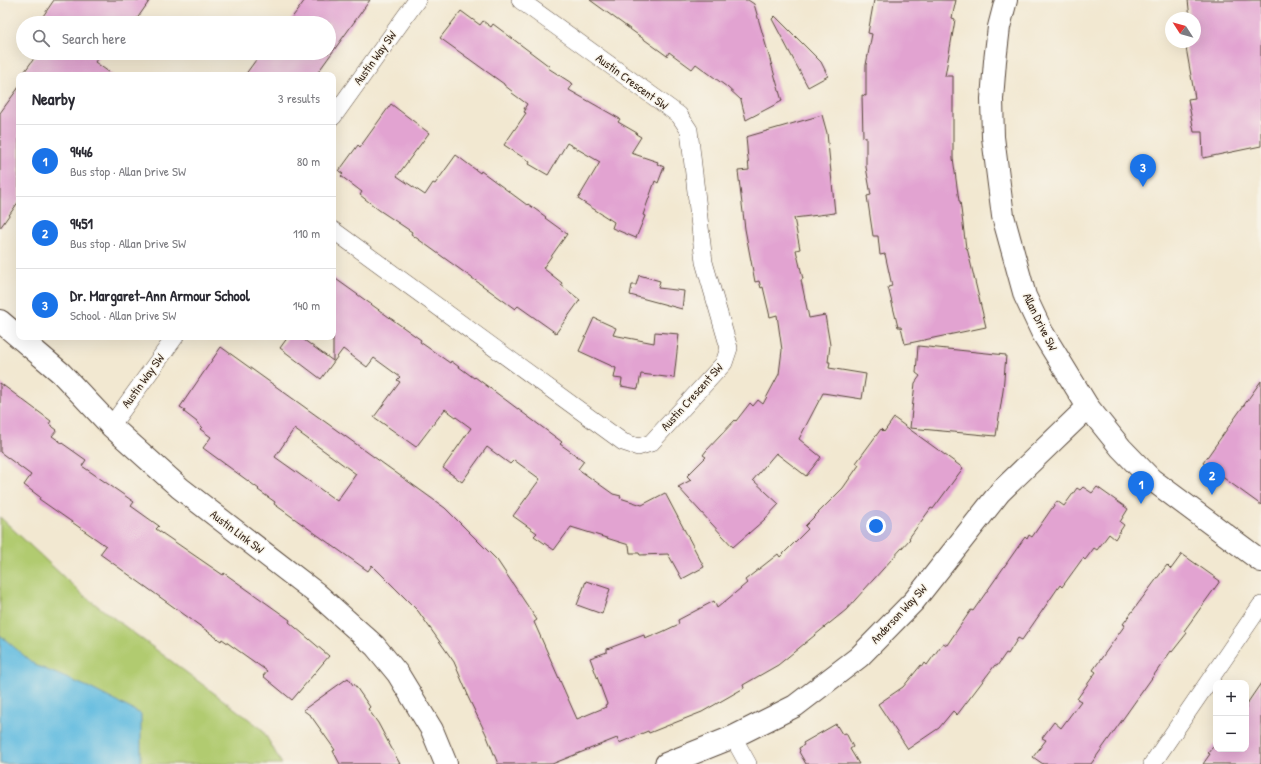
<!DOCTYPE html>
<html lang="en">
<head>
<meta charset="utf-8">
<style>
  body { margin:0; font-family:"Patrick Hand",sans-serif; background:#f7f7f7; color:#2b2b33 }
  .controls { position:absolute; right:12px; bottom:12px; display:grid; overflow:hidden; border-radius:8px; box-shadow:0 4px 16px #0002 }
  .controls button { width:36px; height:36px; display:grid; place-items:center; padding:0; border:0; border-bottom:1px solid #e1e1e2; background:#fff; color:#2b2b33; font:20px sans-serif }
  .compass { position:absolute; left:1165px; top:12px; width:36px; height:36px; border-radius:50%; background:#fff; box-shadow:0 4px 16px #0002; rotate:306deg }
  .you { position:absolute; left:876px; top:526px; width:14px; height:14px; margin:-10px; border:3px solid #fff; border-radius:50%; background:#1a73e8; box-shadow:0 0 0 6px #1a73e833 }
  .badge { display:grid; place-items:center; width:26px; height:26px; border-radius:50%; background:#1a73e8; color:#fff; font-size:13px; font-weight:700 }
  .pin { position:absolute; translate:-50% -33px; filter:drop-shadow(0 1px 2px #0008) }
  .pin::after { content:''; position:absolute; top:21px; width:14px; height:12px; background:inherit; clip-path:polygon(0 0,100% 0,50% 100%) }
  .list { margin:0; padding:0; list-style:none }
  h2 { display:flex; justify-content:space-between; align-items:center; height:52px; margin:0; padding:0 16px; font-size:17px }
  h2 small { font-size:13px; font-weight:400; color:#7c7c81 }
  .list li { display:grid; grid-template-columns:26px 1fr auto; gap:12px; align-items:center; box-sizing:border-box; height:72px; padding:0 16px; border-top:1px solid #e1e1e2 }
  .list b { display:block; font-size:15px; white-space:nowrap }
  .list p { margin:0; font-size:13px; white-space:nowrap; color:#7c7c81 }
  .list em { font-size:13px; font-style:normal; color:#7c7c81 }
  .icon { flex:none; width:22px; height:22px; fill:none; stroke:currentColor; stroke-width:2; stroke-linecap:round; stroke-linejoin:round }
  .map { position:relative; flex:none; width:1261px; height:764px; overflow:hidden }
  .search { position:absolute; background:#fff; box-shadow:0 4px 16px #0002; left:16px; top:16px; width:320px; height:44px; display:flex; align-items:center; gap:10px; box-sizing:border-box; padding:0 14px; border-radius:22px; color:#7c7c81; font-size:15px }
  .panel { position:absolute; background:#fff; box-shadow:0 4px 16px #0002; left:16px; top:72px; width:320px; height:268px; border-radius:8px }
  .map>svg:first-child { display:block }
  .green { fill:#b1cb70; stroke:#767a47 }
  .water { fill:#62bce0; stroke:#4e737f }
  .building { fill:#e2a3d1; fill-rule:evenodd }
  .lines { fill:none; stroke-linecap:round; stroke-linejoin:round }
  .minor-casing { stroke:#564639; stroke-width:18 }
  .tertiary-casing { stroke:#564639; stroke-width:24 }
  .minor { stroke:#fff; stroke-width:17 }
  .tertiary { stroke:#fff; stroke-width:22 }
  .labels { text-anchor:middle; stroke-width:3; stroke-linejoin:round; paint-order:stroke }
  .street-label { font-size:12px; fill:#3b2a1e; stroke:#f7f3e8 }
</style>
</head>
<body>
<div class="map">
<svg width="1261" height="764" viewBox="0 0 1261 764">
  <rect width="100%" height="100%" fill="#f7f3e8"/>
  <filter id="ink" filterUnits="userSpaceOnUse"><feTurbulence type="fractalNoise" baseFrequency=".025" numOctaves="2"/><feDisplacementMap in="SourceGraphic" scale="8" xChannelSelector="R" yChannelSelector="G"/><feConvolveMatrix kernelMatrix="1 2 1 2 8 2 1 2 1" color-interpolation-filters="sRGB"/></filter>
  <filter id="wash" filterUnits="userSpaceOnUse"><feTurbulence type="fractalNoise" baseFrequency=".012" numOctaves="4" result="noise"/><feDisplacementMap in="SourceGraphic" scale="16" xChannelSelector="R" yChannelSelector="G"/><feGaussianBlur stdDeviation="0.9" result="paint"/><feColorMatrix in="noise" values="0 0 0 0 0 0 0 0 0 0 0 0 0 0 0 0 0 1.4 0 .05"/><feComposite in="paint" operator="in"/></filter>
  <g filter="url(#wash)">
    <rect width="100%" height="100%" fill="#f2e8d1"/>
    <polygon class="green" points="0,517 83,595 262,729 282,764 0,764"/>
    <polygon class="water" points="0,635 35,665 88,687 141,714 141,764 0,764"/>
    <g id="blocks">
      <g class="building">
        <polygon points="54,0 150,0 134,23 47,23 41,19"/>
        <polygon points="305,0 370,0 316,75 245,75 261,53 329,53 329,23 288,23"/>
        <polygon points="590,0 748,0 754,4 782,101 746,120 741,100 727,87 696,64 692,69 669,52 667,56"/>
        <polygon points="874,0 956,0 952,18 955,19 954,26 945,76 953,76 953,158 959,201 960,201 966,248 967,248 986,327 905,344 901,327 898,327 888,287 892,286 885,254 880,255 878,236 873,236 867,196 871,195 866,167 866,137 863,137 862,95 866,96 866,65 872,34 868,33"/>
        <polygon points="1188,0 1261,0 1261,146 1203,158 1202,132 1194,132 1188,99 1195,98 1185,42 1195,42 1195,18 1190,18"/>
        <polygon points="461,11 480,25 483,21 491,27 493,24 549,66 548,68 573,84 569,90 620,119 618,122 637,133 636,134 641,137 631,153 658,162 657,164 664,167 658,183 655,181 643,215 645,216 636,238 612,228 614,222 578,199 600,162 567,143 548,175 529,164 530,162 504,145 526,113 524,112 526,109 524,109 527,104 512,93 513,92 504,85 504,84 440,38"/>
        <polygon points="775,16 821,62 828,76 808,87 772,19"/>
        <polygon points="38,53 101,53 95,62 113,75 22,75"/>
        <polygon points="19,87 19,201 0,228 0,113"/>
        <polygon points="391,104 429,133 397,176 425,195 433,183 435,184 456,155 480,173 481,171 527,205 528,204 546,217 545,218 567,234 543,268 562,283 561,285 580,300 556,333 518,306 515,309 411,234 412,232 379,210 360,195 362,192 341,176 343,174 339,171 358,145 360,147"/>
        <polygon points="822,115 827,133 835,213 794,218 800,249 796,250 803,279 801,280 809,318 825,315 830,345 828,362 830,362 829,368 866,374 862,399 823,393 799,439 821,457 806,476 776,453 753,480 779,504 764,520 733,547 678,487 691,480 687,476 706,457 703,455 706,451 735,420 736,421 750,403 753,406 758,400 763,404 779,374 782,350 777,315 770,317 763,287 761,288 759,281 755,282 745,229 738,171 749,170 746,137"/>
        <polygon points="639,275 660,281 658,288 684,291 682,309 630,295 632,285 636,285"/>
        <polygon points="333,277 421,340 420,342 450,363 451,361 474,378 475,377 562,442 560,444 584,461 578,469 613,494 621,496 620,498 642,505 665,493 704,567 682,579 668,554 640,555 639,553 630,553 629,545 571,527 554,550 534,536 537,533 513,516 540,479 514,460 510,464 487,447 462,482 443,468 471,428 445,409 416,447 374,417 400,382 397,380 400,377 374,358 367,367 343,349 321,379 280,348 288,337 300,337 333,361"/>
        <polygon points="594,318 616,328 613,335 654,343 655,332 679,334 674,378 641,374 638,389 621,386 622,379 614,378 616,368 579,351"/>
        <polygon points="918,346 1006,355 1003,391 996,436 910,428 915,383 920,376 916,373"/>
        <path d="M221,347L445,508L497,560L537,620L534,622L577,719L606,707L605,705L607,704L590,658L607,652V649L644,635L645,639L662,632L679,624L678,620L714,601L717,608L747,583L745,580L778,554L780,557L808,529L805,526L843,488L859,465L856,463L881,429L884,432L894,418L963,468L933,509L931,508L909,538L910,539L846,610L778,665L743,685L744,688L702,712L664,727L649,733L648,731L619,743L617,738L552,764H498L486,734L467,695H468L454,662L418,611L372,565L368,571L274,504L275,502L258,490L259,489L203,448L211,437L200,429L202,427L197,423V422L184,412L185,410L180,407ZM294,429L356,474L337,501L275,457Z"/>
        <polygon points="1261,381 1261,505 1203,463"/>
        <polygon points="0,383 51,421 49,424 57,430 52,436 86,460 82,466 134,502 131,506 159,526 156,529 223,575 224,573 290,620 289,622 329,656 292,700 263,676 267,671 222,639 221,641 100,554 106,546 39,499 40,497 24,485 31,475 0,452"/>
        <polygon points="1083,487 1092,493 1097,487 1128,509 1120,522 1124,525 1115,539 1109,534 1097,550 1094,548 1085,560 1083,558 1062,587 1060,585 1022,640 1018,638 1008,654 1006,653 997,666 995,665 957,715 953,711 939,728 908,749 878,704 903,687 921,665 923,666 925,663 927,665 943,643 947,645 971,610 973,611 1025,537 1027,539 1029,535 1032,537 1057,501 1064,506 1077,488 1080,490"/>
        <polygon points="1182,554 1220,581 1184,631 1187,633 1172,652 1171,651 1091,764 1043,764 1033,757 1046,740 1042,738 1054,722 1061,728 1081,701 1077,699 1096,672 1093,670 1125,625 1123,624 1167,565 1171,569"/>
        <polygon points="586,581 610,589 602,614 577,605"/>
        <polygon points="348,678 353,685 354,684 370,707 368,709 378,723 400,764 340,764 333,751 335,750 311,716 303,710"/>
        <polygon points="1261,683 1261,764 1203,764 1210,754 1208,753 1216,743 1216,749 1246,749 1246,705"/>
        <polygon points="836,724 842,734 846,733 853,747 850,749 859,764 806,764 799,752 800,751 799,748 804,745 803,743"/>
      </g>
    </g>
  </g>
  <g filter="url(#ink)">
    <use href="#blocks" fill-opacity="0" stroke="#564639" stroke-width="1"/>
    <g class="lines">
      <defs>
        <g id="minor">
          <polyline points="333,117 417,0"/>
          <polyline points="333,230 623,442 638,447 651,443 724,363 729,348 704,262 689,130 679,115 520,0"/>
          <polyline points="111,426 175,337"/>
          <polyline points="733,737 748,764"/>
          <polyline points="1152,764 1261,605"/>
        </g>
        <g id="tertiary">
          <polyline points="1006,0 999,27 995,61 992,99 993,137 1003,216 1025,296 1042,332 1088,407 1121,448 1151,479 1261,561"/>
          <polyline points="0,321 61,373 111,426 180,488 316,593 375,646 398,674 432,730 446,764"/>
          <polyline points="666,764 733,737 795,706 859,657 914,601 1000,492 1088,407"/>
        </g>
      </defs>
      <use href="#minor" class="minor-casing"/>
      <use href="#tertiary" class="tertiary-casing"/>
      <use href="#minor" class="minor"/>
      <use href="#tertiary" class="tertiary"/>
    </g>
  </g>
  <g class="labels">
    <g class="street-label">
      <text transform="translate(375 58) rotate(-54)" y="4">Austin Way SW</text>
      <text transform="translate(632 82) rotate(36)" y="4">Austin Crescent SW</text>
      <text transform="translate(1040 322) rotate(64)" y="4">Allan Drive SW</text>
      <text transform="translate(143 381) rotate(-54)" y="4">Austin Way SW</text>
      <text transform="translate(692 397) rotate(-48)" y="4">Austin Crescent SW</text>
      <text transform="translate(237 532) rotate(37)" y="4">Austin Link SW</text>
      <text transform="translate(899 614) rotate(-47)" y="4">Anderson Way SW</text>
    </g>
  </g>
</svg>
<div class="controls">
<button>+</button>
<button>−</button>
</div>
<svg class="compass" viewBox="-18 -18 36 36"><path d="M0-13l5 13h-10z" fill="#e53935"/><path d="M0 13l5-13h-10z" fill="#7c7c81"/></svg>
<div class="you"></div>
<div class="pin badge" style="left:1141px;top:504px">1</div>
<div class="pin badge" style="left:1212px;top:495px">2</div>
<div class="pin badge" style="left:1143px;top:187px">3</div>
<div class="search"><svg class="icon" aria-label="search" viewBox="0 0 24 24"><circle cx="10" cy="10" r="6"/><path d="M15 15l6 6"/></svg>Search here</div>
<section class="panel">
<h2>Nearby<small>3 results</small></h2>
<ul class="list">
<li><span class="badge">1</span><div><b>9446</b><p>Bus stop · Allan Drive SW</p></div><em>80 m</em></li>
<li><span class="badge">2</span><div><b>9451</b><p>Bus stop · Allan Drive SW</p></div><em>110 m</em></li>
<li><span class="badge">3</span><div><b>Dr. Margaret-Ann Armour School</b><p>School · Allan Drive SW</p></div><em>140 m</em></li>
</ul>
</section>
</div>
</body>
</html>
